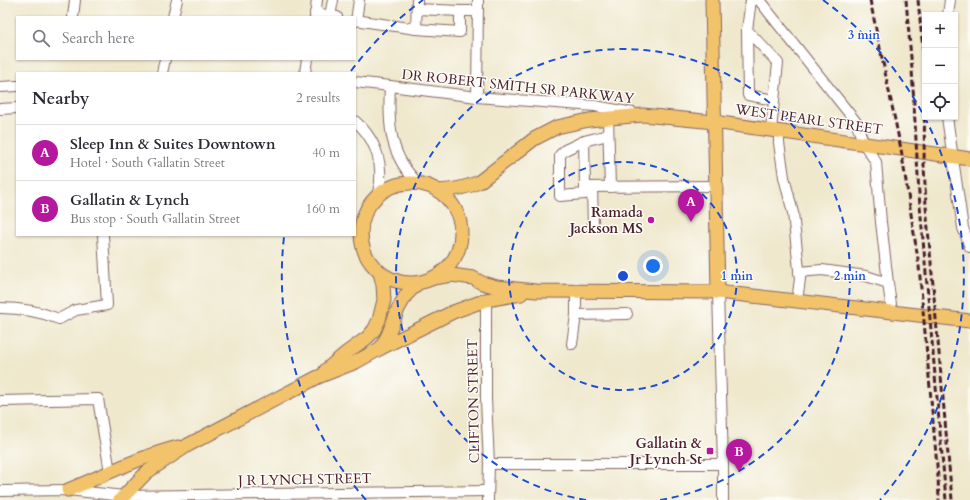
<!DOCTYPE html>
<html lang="en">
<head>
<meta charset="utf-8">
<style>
  body { margin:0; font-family:Cardo,serif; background:#f2f2f3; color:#2b2b33 }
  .controls { position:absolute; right:12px; top:12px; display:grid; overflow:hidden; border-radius:0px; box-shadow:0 1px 3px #0004 }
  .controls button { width:36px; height:36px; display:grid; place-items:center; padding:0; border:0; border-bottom:1px solid #e1e1e2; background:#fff; color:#2b2b33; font:20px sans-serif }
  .you { position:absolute; left:653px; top:266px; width:14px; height:14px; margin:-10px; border:3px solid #fff; border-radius:50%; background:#1a73e8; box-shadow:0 0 0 6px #1a73e833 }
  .badge { display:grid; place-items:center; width:26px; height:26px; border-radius:50%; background:#b5179e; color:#fff; font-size:13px; font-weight:700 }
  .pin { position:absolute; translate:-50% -33px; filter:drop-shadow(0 1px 2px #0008) }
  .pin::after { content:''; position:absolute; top:21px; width:14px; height:12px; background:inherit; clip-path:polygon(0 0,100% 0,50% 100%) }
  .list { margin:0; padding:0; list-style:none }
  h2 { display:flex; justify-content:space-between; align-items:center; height:52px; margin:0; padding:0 16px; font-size:17px }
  h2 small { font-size:13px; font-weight:400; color:#7c7c81 }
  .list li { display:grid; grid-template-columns:26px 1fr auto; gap:12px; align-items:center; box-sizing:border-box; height:56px; padding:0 16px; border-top:1px solid #e1e1e2 }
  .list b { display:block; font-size:15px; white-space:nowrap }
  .list p { margin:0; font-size:13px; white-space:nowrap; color:#7c7c81 }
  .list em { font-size:13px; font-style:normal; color:#7c7c81 }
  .icon { flex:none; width:22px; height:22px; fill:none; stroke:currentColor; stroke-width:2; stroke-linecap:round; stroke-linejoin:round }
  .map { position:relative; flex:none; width:970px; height:500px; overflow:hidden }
  .search { position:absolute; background:#fff; box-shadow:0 1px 3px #0004; left:16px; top:16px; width:340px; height:44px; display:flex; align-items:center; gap:10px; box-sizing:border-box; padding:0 14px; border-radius:0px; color:#7c7c81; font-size:15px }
  .panel { position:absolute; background:#fff; box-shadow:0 1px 3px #0004; left:16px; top:72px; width:340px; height:164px; border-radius:0px }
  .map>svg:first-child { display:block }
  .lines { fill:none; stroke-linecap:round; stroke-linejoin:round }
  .minor-casing { stroke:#846564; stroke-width:12 }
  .major-casing { stroke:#846564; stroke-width:15 }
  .minor { stroke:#fff; stroke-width:10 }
  .major { stroke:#f2c36a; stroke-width:13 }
  .rail { stroke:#4a1f2b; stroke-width:3; stroke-dasharray:6 3; stroke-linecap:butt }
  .ring { fill:none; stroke:#1d4ed8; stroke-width:2; stroke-dasharray:7 5 }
  .poi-dot { fill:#b5179e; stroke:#fdfcf7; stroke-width:1.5 }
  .labels { text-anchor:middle; stroke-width:3; stroke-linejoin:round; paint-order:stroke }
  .street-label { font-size:14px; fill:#4a1f2b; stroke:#fdfcf7 }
  .poi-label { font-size:14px; font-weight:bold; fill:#4a1f2b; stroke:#fdfcf7; text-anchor:end }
  .centre { fill:#1d4ed8; stroke:#fdfcf7; stroke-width:2 }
  .ring-label { font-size:12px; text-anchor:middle; font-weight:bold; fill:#1d4ed8; stroke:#fdfcf7; stroke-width:3; stroke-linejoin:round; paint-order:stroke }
</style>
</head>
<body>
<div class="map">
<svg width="970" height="500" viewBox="0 0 970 500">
  <rect width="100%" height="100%" fill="#fdfcf7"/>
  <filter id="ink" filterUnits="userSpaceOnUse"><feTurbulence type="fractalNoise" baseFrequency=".025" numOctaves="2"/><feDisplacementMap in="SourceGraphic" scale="8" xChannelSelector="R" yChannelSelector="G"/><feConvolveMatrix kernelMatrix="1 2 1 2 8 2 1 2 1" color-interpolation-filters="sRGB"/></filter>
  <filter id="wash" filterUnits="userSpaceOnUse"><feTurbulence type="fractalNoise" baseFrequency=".012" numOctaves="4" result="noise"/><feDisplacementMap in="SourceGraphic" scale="16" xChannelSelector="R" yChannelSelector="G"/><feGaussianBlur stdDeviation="0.9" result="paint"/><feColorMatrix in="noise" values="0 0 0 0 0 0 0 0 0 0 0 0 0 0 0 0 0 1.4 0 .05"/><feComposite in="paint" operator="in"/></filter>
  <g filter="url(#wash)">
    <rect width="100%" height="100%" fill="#efe8cd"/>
  </g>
  <g filter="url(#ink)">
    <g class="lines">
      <defs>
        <g id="minor">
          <polyline points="751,0 747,30 778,63 771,130"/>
          <polyline points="759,0 856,122 864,144 876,162 881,222 888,283"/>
          <polyline points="417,9 460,11"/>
          <polyline points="315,13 337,17"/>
          <polyline points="948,15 950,0"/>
          <polyline points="330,16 333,0"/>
          <polyline points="73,17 75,0"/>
          <polyline points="173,17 177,0"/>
          <polyline points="315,17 317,0"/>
          <polyline points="355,20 416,29 417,0"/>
          <polyline points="356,21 359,0"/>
          <polyline points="416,29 460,32 460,11 478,11"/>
          <polyline points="747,30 748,95 774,100"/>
          <polyline points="162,73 165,59"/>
          <polyline points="305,73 307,59"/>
          <polyline points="355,82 390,86 477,97 595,106 633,113"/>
          <path d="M390,86C388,124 389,156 419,184"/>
          <polyline points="0,87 17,86"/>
          <polyline points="477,97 478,0"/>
          <polyline points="0,109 17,108"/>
          <polyline points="947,117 963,228 970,247"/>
          <polyline points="608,118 610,187"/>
          <path d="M355,121C373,136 382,158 380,181C380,186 378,191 377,196"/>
          <polyline points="779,131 779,143 784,177 793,213 800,279 797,301"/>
          <polyline points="584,141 608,135"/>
          <polyline points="585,187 585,194 560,196 560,155 565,150 584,141 585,187 716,186"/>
          <polyline points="592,187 593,226"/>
          <polyline points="799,272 822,270 866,276 888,283 892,312"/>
          <polyline points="576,291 576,315 627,314"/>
          <polyline points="718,292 723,464 723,500"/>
          <polyline points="486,300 486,399 489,464 488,500"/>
          <path d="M0,308C22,308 39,311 59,319L76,310L107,305L103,235"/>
          <polyline points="572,344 576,315"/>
          <polyline points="0,401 98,399 110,472"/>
          <polyline points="489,464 723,464"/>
          <polyline points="0,491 68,490 124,496 487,491"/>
        </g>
        <g id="major">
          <polyline points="712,0 718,292"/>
          <circle cx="411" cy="233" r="50"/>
          <path d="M438,191C453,190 466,188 479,182L534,139L557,127L589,120L643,115L714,122L970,159"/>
          <polyline points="433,278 452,275 473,278 482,283 497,287 536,291 718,292 970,321"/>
          <polyline points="381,348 388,335 398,309 406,295 418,283"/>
          <polyline points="326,370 346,353 368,337 374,330 379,320 384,300 383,285 380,273"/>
          <path d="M68,490C105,475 139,457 178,447"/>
          <polyline points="120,500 147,472 188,445 318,377 356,362 381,348 453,312 486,300 521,294"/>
        </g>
      </defs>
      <use href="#minor" class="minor-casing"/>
      <use href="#major" class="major-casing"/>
      <use href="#minor" class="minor"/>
      <use href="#major" class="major"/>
      <g class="rail">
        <polyline points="870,0 901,149 919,266 938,477 939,500"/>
        <polyline points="906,0 912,69 919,194 946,500"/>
        <polyline points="918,0 923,49 925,79 924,165 926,206 952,500"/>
      </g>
    </g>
  </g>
  <g class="ring">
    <circle cx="623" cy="276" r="114"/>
    <path d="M586 500A227 227 0 1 1 660 500"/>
    <path d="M366 500A341 341 0 0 1 284 237M351 71A341 341 0 0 1 423 0M823 0A341 341 0 0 1 880 500"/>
  </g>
  <g class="poi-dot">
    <circle cx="651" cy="220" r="4"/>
    <rect x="706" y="447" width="8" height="8" rx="2"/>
  </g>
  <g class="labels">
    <g class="street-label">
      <text transform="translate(518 86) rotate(6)" y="5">DR ROBERT SMITH SR PARKWAY</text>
      <text transform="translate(809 119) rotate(8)" y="5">WEST PEARL STREET</text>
      <text transform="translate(473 401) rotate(-91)" y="5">CLIFTON STREET</text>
      <text transform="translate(305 479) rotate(-1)" y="5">J R LYNCH STREET</text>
    </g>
    <g class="poi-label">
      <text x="643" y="217">Ramada<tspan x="643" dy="16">Jackson MS</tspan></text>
      <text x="702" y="448">Gallatin &amp;<tspan x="702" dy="16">Jr Lynch St</tspan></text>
    </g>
  </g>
  <circle cx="623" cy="276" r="6" class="centre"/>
  <g class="ring-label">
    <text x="864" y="39">3 min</text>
    <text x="737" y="280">1 min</text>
    <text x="850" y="280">2 min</text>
  </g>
</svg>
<div class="controls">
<button>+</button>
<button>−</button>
<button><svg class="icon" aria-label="locate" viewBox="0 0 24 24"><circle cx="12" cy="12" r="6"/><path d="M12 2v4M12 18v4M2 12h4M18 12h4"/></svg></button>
</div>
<div class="you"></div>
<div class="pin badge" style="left:691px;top:222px">A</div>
<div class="pin badge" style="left:739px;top:472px">B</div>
<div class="search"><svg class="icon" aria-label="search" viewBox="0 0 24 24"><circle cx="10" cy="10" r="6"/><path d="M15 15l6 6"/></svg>Search here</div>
<section class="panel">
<h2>Nearby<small>2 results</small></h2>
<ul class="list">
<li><span class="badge">A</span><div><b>Sleep Inn &amp; Suites Downtown</b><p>Hotel · South Gallatin Street</p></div><em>40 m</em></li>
<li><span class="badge">B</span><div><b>Gallatin &amp; Lynch</b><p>Bus stop · South Gallatin Street</p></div><em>160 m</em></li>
</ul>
</section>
</div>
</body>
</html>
